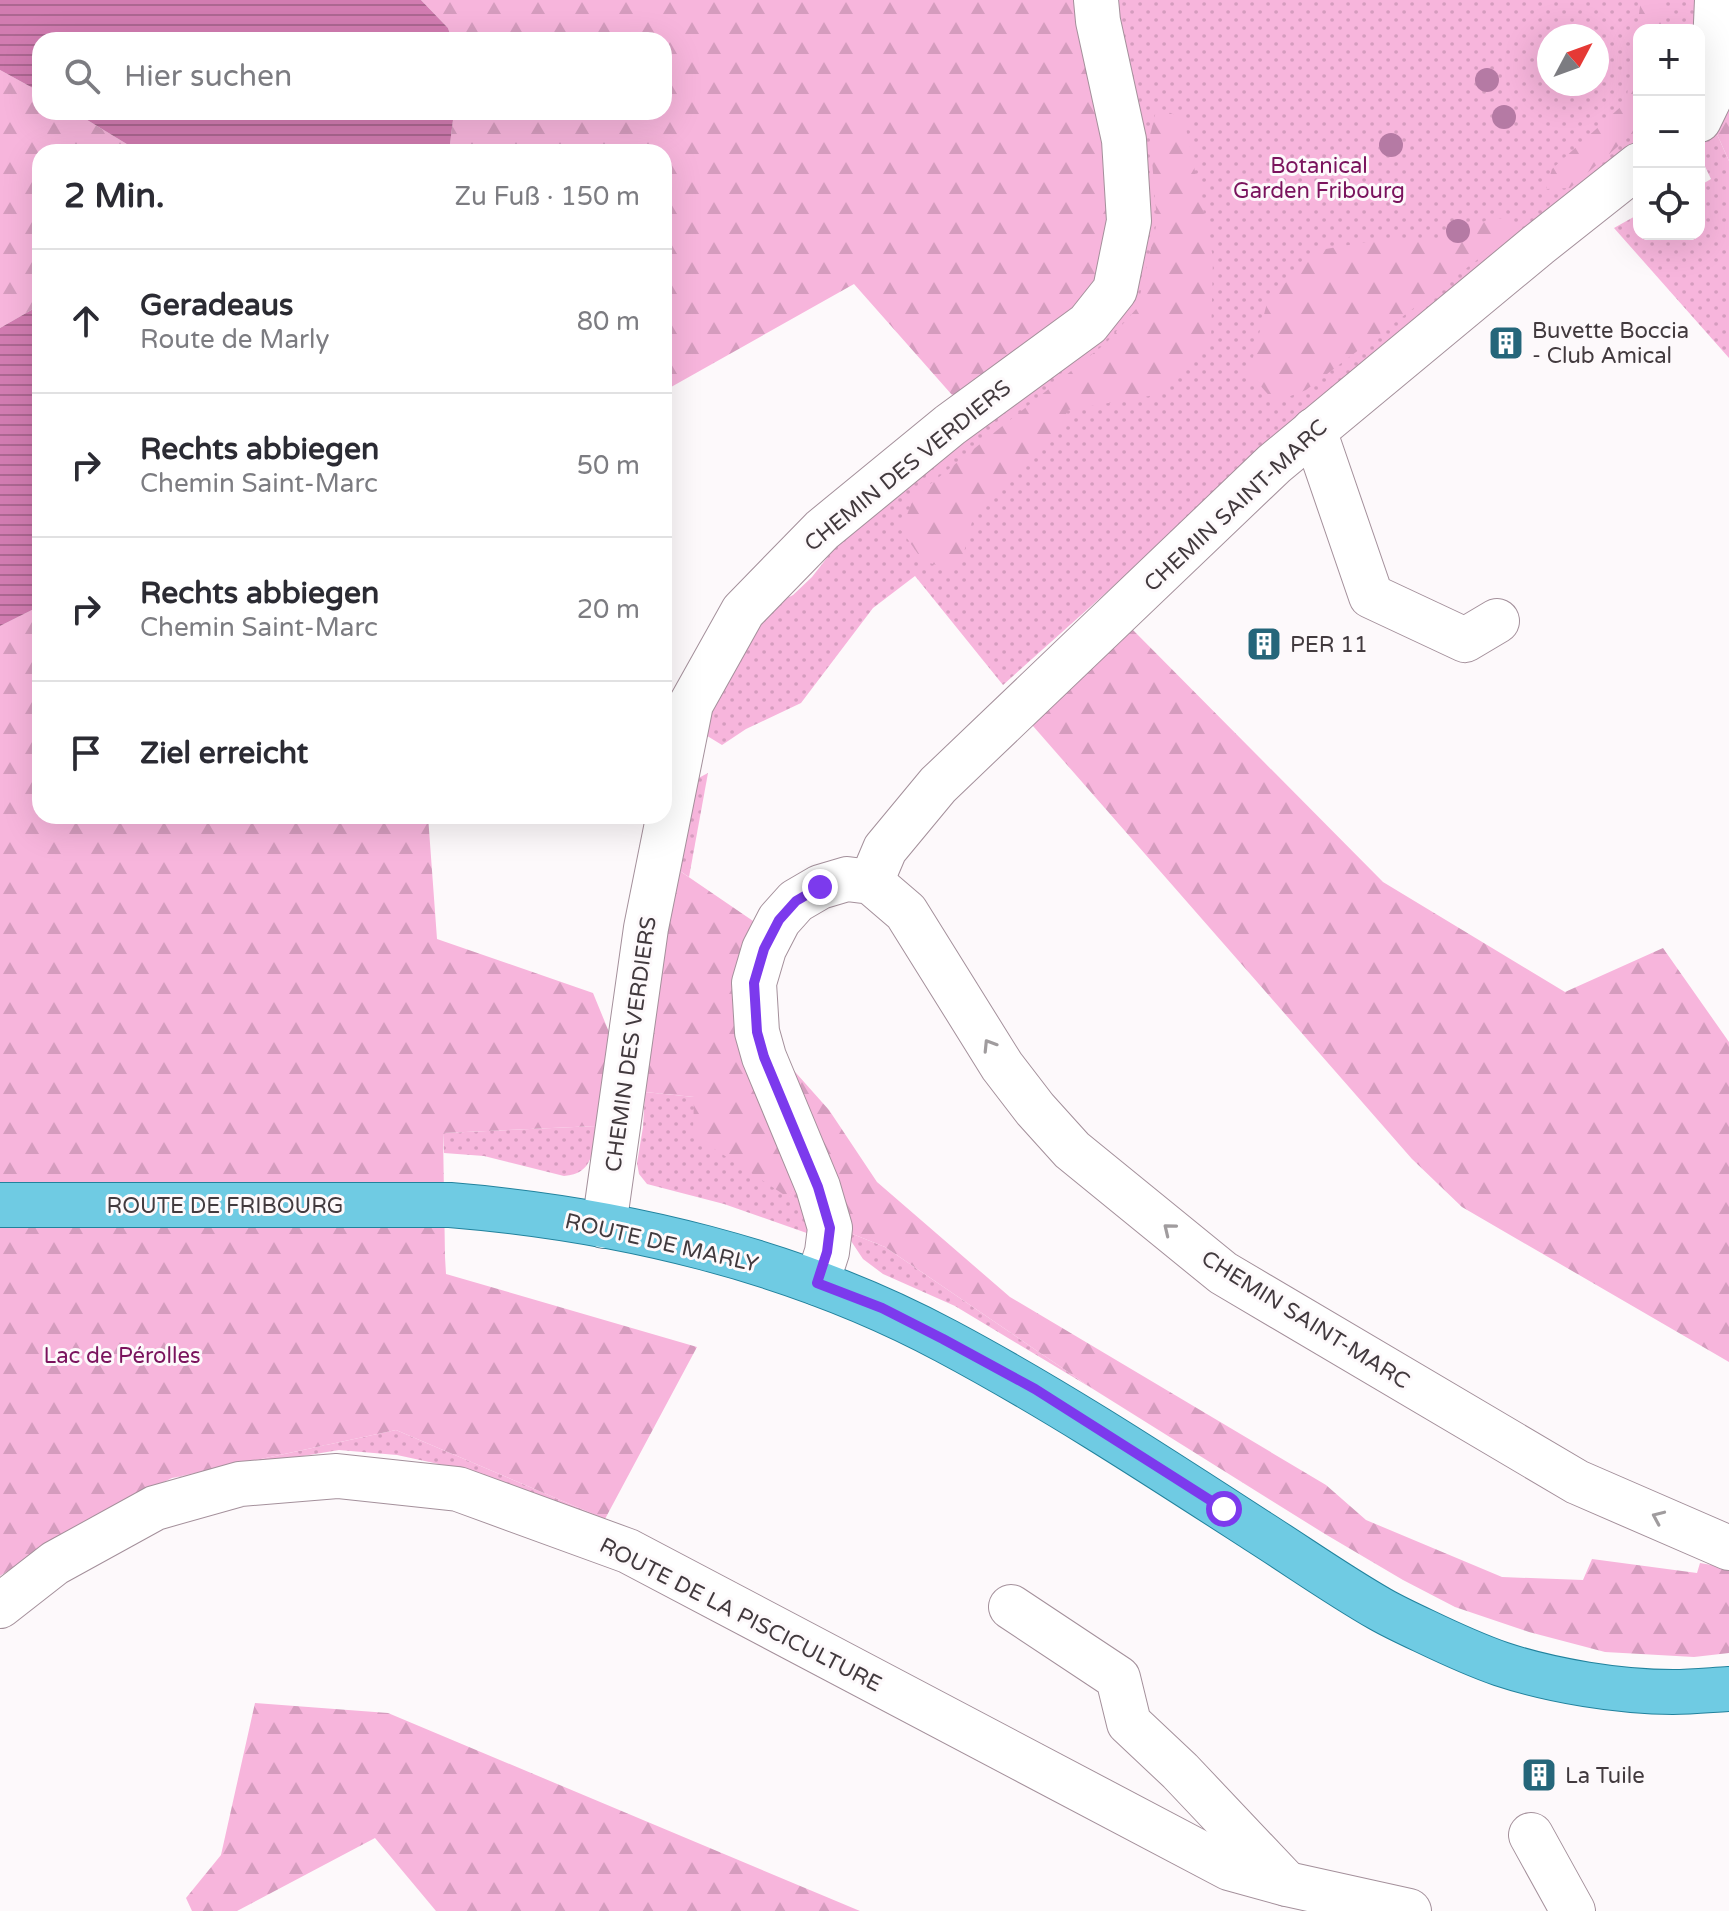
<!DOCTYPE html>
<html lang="de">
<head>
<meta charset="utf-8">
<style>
  body { margin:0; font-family:"Varela Round",sans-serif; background:#f2f2f3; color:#2b2b33 }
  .controls { position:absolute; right:24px; top:24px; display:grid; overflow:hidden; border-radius:16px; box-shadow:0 8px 32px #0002 }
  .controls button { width:72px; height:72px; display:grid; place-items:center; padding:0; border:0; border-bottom:2px solid #e1e1e2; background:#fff; color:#2b2b33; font:40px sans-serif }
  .compass { position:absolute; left:1537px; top:24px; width:72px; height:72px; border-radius:50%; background:#fff; box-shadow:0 8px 32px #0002; rotate:49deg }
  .stop { position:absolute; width:24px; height:24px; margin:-18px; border:6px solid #7c3aed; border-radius:50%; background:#fff }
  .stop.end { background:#7c3aed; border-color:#fff; box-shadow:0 2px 8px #0008 }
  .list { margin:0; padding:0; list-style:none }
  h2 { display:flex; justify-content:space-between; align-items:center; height:104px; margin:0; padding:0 32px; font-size:34px }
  h2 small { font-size:26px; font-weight:400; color:#7c7c81 }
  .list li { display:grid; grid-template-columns:52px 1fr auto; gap:24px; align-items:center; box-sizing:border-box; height:144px; padding:0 32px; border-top:2px solid #e1e1e2 }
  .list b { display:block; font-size:30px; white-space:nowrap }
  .list p { margin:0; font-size:26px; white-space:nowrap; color:#7c7c81 }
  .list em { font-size:26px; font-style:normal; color:#7c7c81 }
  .icon { flex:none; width:44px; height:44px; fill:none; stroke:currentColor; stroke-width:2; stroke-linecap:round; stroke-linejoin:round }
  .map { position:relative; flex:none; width:1729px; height:1911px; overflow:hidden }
  .search { position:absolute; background:#fff; box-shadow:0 8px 32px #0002; left:32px; top:32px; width:640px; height:88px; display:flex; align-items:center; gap:20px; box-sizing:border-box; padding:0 28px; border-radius:24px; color:#7c7c81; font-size:30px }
  .panel { position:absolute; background:#fff; box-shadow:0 8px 32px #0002; left:32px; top:144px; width:640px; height:680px; border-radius:24px }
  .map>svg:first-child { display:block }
  .green { fill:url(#green-dots); fill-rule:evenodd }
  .forest { fill:url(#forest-firs) }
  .water { fill:url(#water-rules) }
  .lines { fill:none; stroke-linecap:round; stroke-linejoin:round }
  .minor-casing { stroke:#a4909b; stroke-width:46 }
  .major-casing { stroke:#21829d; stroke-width:46 }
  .minor { stroke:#fff; stroke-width:44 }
  .major { stroke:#6fcbe3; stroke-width:44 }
  .tree { fill:#b57aa4 }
  .oneway { stroke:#a09c9e }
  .route { stroke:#7c3aed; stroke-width:10 }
  .labels { text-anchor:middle; stroke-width:6; stroke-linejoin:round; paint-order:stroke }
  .park-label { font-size:22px; fill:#7a135d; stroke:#fdf9fb }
  .poi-label { font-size:22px; fill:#423a3e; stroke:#fdf9fb; text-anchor:start }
  .street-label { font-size:22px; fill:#423a3e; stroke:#fdf9fb }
</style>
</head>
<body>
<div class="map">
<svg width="1729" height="1911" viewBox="0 0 1729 1911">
  <defs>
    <pattern id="green-dots" width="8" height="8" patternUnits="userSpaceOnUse" patternTransform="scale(2)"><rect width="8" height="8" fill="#f7b5dc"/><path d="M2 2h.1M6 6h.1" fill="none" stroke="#d59cbe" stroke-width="1.8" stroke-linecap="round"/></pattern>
    <pattern id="forest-firs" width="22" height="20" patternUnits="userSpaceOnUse" patternTransform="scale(2)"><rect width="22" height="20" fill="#f7b5dc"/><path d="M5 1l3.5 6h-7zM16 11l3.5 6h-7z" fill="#d59cbe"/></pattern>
    <pattern id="water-rules" width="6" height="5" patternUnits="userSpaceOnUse" patternTransform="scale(2)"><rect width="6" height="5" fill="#d27cb1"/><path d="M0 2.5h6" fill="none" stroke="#ac6791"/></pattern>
  </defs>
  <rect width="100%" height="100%" fill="#fdf9fb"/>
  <g class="green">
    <path d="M1115,0H1704L1699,30H1639V143L1540,227L1298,421L1003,685L915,576L873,608L801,703L746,729L722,745L704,734L702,709L757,614L793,595L812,577L833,550L922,473ZM1549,36H1597V84H1549Z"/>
    <polygon points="1716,132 1729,161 1729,358 1614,228 1639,214 1639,234 1699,234 1699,186 1711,179 1699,154 1699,136"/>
    <polygon points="708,773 689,877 674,867 689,783"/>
    <polygon points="645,1092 694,1097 789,1197 798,1180 818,1237 724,1204 647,1184 639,1174 637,1163 643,1127"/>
    <path d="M596,1126C593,1150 594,1174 564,1176L484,1156L444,1153L443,1133Z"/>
    <polygon points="850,1233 885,1247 1093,1389 955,1306 883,1274 863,1259 851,1241"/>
    <polygon points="396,1430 605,1519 491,1493 480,1473 397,1455 339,1450 172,1478"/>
  </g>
  <g class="forest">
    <polygon points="421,0 1086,0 1117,143 1109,281 960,404 854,284 664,391 664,152 449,152 454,112 664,112 664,40 452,40 448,28"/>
    <polygon points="1641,0 1666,0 1662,30 1639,30 1639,128 1570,188 1546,189 1552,169 1626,102"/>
    <polygon points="1729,0 1729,161 1716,132"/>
    <polygon points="0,70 40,92 40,112 74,112 130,146 134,152 40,152 40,305 0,328"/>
    <polygon points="1157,107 1184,119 1213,257 1211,341 1155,395 1068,410 1058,431 973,518 963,556 953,570 923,561 901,530 914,497 1106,343 1137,308 1157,222 1150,135"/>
    <polygon points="1491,218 1513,219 1510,235 1306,390 1275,402 1249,373 1267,303 1314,251 1367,242 1446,240"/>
    <polygon points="40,606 40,816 428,816 437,939 593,993 609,1032 596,1126 443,1133 445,1257 446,1274 697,1347 605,1519 396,1430 172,1478 89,1519 0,1576 0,626"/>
    <polygon points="1127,624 1383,882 1565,992 1663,948 1729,1042 1729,1362 1462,1207 1412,1159 1026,718"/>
    <polygon points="674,867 756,923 798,1180 789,1198 693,1135 694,1097 645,1092 647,1037"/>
    <polygon points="780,1055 829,1110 877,1182 1010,1297 1326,1485 1366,1520 1502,1577 1583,1580 1592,1559 1697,1573 1700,1563 1729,1568 1729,1653 1694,1657 1605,1652 1529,1632 1455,1607 1403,1580 1325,1534 1093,1389 885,1247 850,1233"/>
    <polygon points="255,1703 388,1713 860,1911 436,1911 375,1838 237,1911 192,1911 186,1898 221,1855"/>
  </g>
  <g class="water">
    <polygon points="0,0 421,0 448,28 452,40 40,40 40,92 0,70"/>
    <polygon points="74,112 454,112 449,152 134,152 130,146"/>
    <polygon points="40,305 40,606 0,626 0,328"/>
  </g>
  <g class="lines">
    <defs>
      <g id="minor">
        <polyline points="1699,120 1713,91 1717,0"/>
        <polyline points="1314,430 1371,596 1465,640 1497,621"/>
        <polyline points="871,882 885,849 938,785 1274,464 1538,245 1639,165"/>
        <polyline points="604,1226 646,928 691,704 743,611 822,530 950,425 1088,324 1115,290 1129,221 1124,140 1098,21 1096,0"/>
        <polyline points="817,1283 827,1252 830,1228 818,1187 764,1057 757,1032 754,983 764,949 779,920 796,901 820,887 847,879 871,882 906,912 1002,1066 1035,1109 1072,1150 1223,1273 1577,1482 1729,1548"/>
        <polyline points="0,1606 55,1563 155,1508 240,1484 337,1476 458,1489 628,1551 1229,1868 1287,1884 1409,1911"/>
        <polyline points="1011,1607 1118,1678 1129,1723 1180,1771 1287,1884"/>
        <polyline points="1531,1835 1573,1911"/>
      </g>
      <path id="major" d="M0,1205H450C620,1219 795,1260 946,1341C1053,1398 1154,1464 1256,1530C1297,1556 1338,1585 1380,1609C1394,1617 1409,1624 1424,1631C1449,1643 1475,1655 1501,1664C1552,1681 1620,1692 1673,1692C1692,1692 1711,1690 1729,1689"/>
    </defs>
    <use href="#minor" class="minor-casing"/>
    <use href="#major" class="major-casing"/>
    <use href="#minor" class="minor"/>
    <use href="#major" class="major"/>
  </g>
  <g class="tree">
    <circle cx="1487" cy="80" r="12"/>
    <circle cx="1504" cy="117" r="12"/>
    <circle cx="1391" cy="145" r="12"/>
    <circle cx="1458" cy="231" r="12"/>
  </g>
  <defs><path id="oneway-chevron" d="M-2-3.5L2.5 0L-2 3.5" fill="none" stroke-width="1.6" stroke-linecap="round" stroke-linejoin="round" transform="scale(2)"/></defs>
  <g class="oneway">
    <use href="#oneway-chevron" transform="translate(989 1045) rotate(-122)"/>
    <use href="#oneway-chevron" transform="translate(1169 1229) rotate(-141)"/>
    <use href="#oneway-chevron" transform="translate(1658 1517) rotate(-156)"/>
  </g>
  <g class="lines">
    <polyline class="route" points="820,887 796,901 779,920 764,949 754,983 757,1032 764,1057 818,1187 830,1228 827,1252 817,1283 882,1308 943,1339 1035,1389 1224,1509"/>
  </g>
  <defs>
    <symbol id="building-square" viewBox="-11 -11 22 22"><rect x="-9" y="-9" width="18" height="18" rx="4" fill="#25667a" stroke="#fdf9fb"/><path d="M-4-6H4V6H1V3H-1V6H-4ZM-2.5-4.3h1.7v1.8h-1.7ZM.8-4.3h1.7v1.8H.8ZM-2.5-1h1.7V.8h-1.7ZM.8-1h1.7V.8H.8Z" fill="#fff"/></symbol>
  </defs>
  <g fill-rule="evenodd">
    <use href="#building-square" x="1486" y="323" width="40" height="40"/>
    <use href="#building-square" x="1244" y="624" width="40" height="40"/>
    <use href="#building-square" x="1519" y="1755" width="40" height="40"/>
  </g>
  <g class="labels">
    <g class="park-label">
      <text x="1319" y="173">Botanical<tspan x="1319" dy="25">Garden Fribourg</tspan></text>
      <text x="122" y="1363">Lac de Pérolles</text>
    </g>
    <g class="poi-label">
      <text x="1532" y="338">Buvette Boccia<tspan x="1532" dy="25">- Club Amical</tspan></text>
      <text x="1290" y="652">PER 11</text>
      <text x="1565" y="1783">La Tuile</text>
    </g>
    <g class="street-label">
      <text transform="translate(907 465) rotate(-39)" y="8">CHEMIN DES VERDIERS</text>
      <text transform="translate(1235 505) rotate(-43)" y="8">CHEMIN SAINT-MARC</text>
      <text transform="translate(630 1044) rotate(-82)" y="8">CHEMIN DES VERDIERS</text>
      <text x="225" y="1213">ROUTE DE FRIBOURG</text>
      <text transform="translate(662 1242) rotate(13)" y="8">ROUTE DE MARLY</text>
      <text transform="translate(1306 1319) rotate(32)" y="8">CHEMIN SAINT-MARC</text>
      <text transform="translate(741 1614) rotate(27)" y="8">ROUTE DE LA PISCICULTURE</text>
    </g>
  </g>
</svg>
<div class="controls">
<button>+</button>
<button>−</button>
<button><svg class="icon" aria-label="locate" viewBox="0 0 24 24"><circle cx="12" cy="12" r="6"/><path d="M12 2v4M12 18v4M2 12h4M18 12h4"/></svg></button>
</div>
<svg class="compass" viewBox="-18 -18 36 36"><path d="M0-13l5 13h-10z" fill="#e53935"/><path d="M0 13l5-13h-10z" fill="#7c7c81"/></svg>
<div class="stop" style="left:1224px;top:1509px"></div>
<div class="stop end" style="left:820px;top:887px"></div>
<div class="search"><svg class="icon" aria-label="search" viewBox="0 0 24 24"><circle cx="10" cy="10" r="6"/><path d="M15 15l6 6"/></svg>Hier suchen</div>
<section class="panel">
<h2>2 Min.<small>Zu Fuß · 150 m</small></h2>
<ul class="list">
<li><svg class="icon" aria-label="ahead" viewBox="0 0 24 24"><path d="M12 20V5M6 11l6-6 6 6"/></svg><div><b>Geradeaus</b><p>Route de Marly</p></div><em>80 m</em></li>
<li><svg class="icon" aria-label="right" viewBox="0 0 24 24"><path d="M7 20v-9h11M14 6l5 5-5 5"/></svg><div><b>Rechts abbiegen</b><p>Chemin Saint-Marc</p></div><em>50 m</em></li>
<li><svg class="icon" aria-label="right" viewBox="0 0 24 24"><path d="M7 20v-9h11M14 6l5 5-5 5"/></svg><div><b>Rechts abbiegen</b><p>Chemin Saint-Marc</p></div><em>20 m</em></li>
<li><svg class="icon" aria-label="arrive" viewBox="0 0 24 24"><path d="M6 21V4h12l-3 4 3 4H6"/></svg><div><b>Ziel erreicht</b></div></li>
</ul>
</section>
</div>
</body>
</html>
